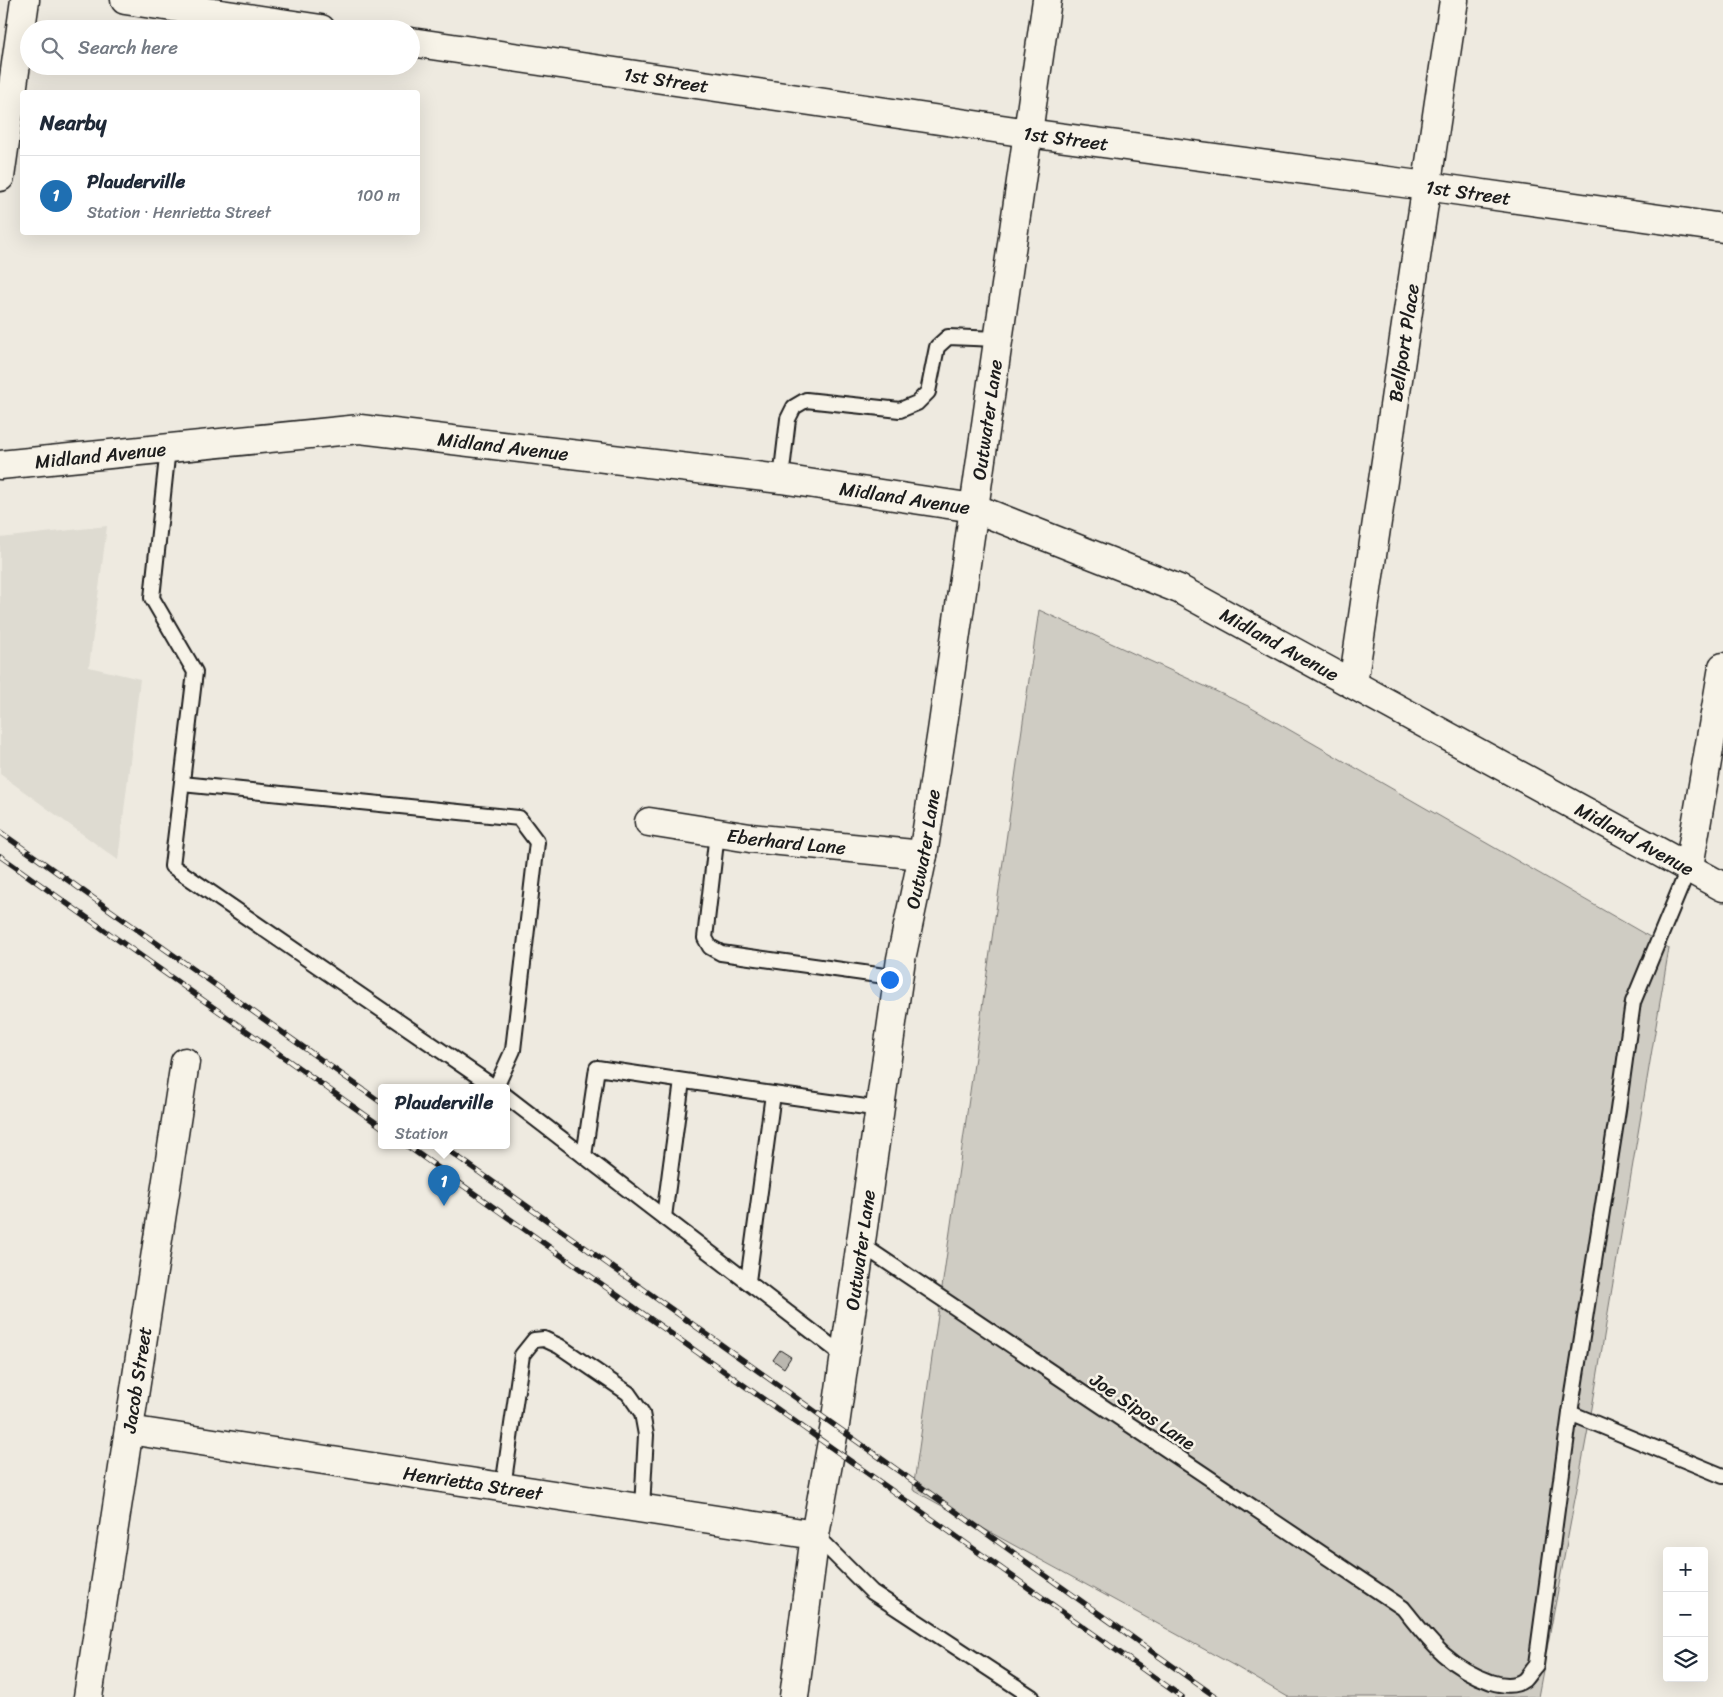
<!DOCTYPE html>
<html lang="en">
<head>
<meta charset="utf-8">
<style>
  body { margin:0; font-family:Sriracha,sans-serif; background:#f6f6f7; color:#1f2937 }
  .controls { position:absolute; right:15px; bottom:15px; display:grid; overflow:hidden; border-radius:5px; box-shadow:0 5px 20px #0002 }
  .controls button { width:45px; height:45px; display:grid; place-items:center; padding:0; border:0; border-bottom:1px solid #e0e1e3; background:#fff; color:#1f2937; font:25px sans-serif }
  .you { position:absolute; left:889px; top:979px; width:18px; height:18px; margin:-12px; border:4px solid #fff; border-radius:50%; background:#1a73e8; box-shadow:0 0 0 8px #1a73e833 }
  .badge { display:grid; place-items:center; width:32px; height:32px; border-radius:50%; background:#1f6fb2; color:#fff; font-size:16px; font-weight:700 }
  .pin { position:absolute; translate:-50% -41px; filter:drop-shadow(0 1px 2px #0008) }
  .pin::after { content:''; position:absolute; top:26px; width:18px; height:15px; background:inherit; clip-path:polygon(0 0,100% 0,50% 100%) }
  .popup { position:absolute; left:378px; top:1084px; width:132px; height:65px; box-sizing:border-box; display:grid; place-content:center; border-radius:5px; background:#fff; filter:drop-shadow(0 1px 4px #0005); font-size:16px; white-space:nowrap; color:#747a83 }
  .popup b { font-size:19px; color:#1f2937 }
  .popup::after { content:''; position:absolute; left:50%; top:100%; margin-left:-10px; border:10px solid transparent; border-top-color:#fff }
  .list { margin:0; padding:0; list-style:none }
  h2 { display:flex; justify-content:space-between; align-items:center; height:65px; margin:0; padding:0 20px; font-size:21px }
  h2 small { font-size:16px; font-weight:400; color:#747a83 }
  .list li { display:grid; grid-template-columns:32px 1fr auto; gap:15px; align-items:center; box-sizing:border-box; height:80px; padding:0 20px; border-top:1px solid #e0e1e3 }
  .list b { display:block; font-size:19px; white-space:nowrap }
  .list p { margin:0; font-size:16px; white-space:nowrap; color:#747a83 }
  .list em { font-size:16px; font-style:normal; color:#747a83 }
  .icon { flex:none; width:28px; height:28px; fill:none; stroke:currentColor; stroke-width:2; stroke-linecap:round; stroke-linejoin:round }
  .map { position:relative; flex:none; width:1723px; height:1697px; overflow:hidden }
  .search { position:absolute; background:#fff; box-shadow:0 5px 20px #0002; left:20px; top:20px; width:400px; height:55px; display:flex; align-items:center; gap:12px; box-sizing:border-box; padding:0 18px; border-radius:28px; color:#747a83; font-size:19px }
  .panel { position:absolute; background:#fff; box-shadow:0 5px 20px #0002; left:20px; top:90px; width:400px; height:145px; border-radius:5px }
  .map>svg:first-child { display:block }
  .built { fill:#dedbd1 }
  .green { fill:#cfccc3; stroke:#767470 }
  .building { fill:#bab7af; stroke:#1c1c1c }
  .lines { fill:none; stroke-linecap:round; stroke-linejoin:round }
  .service-casing { stroke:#1c1c1c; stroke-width:18 }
  .minor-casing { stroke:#1c1c1c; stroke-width:31 }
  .tertiary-casing { stroke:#1c1c1c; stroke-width:31 }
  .service { stroke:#f7f3e8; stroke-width:14 }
  .minor { stroke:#f7f3e8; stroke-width:28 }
  .tertiary { stroke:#f7f3e8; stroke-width:28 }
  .rail-casing { stroke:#1c1c1c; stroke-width:5.5 }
  .rail { stroke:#f7f3e8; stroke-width:4; stroke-dasharray:11; stroke-linecap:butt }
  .labels { text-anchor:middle; stroke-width:5; stroke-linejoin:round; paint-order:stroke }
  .street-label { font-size:19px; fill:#1c1c1c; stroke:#f7f3e8 }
</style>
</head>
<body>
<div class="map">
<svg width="1723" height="1697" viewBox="0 0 1723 1697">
  <rect width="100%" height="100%" fill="#eeeae0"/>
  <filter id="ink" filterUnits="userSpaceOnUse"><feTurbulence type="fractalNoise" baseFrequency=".02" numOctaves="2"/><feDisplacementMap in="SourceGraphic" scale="10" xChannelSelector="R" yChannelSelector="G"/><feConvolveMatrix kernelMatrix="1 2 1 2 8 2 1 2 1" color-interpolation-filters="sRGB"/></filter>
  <g filter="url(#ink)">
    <polygon class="built" points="107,526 89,667 140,679 118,860 0,774 0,538"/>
    <polygon class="green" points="1039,610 1248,706 1669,948 1592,1408 1538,1697 1288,1697 1233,1665 913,1490"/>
    <polygon class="building" points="780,1350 791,1357 784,1368 773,1360"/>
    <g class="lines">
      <defs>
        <g id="service">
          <polyline points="168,448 152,598 195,672 172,866 494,1087"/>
          <polyline points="781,479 788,419 794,407 806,400 900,410 917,403 928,392 937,347 948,337 998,339"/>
          <polyline points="182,784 519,818 537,842 513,1050 496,1087"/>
          <polyline points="717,833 705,938 710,947 721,953 899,978"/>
          <polyline points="773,1094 880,1109"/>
          <polyline points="506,1096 844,1356"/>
          <polyline points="584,1156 597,1068 773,1094 748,1281"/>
          <polyline points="664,1217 682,1081"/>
          <path d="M862,1245L1403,1608C1430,1642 1448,1667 1491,1682C1501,1685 1515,1687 1524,1680C1528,1676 1532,1669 1536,1665L1570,1413L1618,1110L1633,1002L1689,867"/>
          <polyline points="1570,1413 1723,1476"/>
          <polyline points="503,1487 522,1355 534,1340 544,1339 559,1346 628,1393 642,1413 646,1435 642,1508"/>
          <polyline points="815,1535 872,1592 1032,1697"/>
        </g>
        <g id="minor">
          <polyline points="125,0 321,29"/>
          <path id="s1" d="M411,42L1028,133L1426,186L1723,228"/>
          <polyline points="0,177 25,0"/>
          <path id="s2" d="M1353,684L1454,0"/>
          <path id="s3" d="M649,822L750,838L923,855"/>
          <polyline points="1689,867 1723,667"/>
          <path id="s4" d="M129,1430L815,1535"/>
          <path id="s5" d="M88,1697L185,1062"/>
        </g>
        <g id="tertiary">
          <path id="s6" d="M0,465L360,429L781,479L974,508L1179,589L1723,887"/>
          <path id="s7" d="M794,1697L815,1535L835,1425L901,959L923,855L942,731L1047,0"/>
        </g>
      </defs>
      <use href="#service" class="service-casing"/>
      <use href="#minor" class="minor-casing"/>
      <use href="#tertiary" class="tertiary-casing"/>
      <use href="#service" class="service"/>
      <use href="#minor" class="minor"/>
      <use href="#tertiary" class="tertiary"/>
      <defs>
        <g id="rail">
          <polyline points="0,832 382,1103"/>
          <polyline points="0,856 382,1127"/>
          <polyline points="406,1145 1182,1697"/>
          <polyline points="441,1145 1216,1697"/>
        </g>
      </defs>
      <use href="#rail" class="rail-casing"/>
      <use href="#rail" class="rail"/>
    </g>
  </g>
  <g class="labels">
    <g class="street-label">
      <text dy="7" stroke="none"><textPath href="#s1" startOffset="258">1st Street</textPath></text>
      <text dy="7" stroke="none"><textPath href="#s1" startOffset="662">1st Street</textPath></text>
      <text dy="7" stroke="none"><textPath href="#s1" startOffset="1068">1st Street</textPath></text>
      <text dy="7" stroke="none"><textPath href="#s2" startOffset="345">Bellport Place</textPath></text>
      <text dy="7" stroke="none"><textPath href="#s7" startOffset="1292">Outwater Lane</textPath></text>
      <text dy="7" stroke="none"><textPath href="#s6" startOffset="506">Midland Avenue</textPath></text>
      <text dy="7" stroke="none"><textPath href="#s6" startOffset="101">Midland Avenue</textPath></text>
      <text dy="7" stroke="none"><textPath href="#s6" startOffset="911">Midland Avenue</textPath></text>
      <text dy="7" stroke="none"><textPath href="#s6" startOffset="1316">Midland Avenue</textPath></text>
      <text dy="7" stroke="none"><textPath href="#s6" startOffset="1721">Midland Avenue</textPath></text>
      <text dy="7" stroke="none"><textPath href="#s3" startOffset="139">Eberhard Lane</textPath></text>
      <text dy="7" stroke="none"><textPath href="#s7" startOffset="858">Outwater Lane</textPath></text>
      <text dy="7" stroke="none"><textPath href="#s7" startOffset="452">Outwater Lane</textPath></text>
      <text dy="7" stroke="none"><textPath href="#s5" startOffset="321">Jacob Street</textPath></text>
      <text transform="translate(1143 1411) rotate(34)" y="7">Joe Sipos Lane</text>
      <text dy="7" stroke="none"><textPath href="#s4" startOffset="348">Henrietta Street</textPath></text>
    </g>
  </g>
</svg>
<div class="controls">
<button>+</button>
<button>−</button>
<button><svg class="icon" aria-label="layers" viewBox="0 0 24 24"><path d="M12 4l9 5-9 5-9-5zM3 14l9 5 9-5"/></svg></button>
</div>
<div class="you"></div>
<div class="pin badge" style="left:444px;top:1206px">1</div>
<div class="popup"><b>Plauderville</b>Station</div>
<div class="search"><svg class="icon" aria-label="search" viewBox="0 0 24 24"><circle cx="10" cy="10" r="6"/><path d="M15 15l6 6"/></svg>Search here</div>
<section class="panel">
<h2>Nearby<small></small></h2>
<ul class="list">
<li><span class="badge">1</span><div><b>Plauderville</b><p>Station · Henrietta Street</p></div><em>100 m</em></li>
</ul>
</section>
</div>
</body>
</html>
